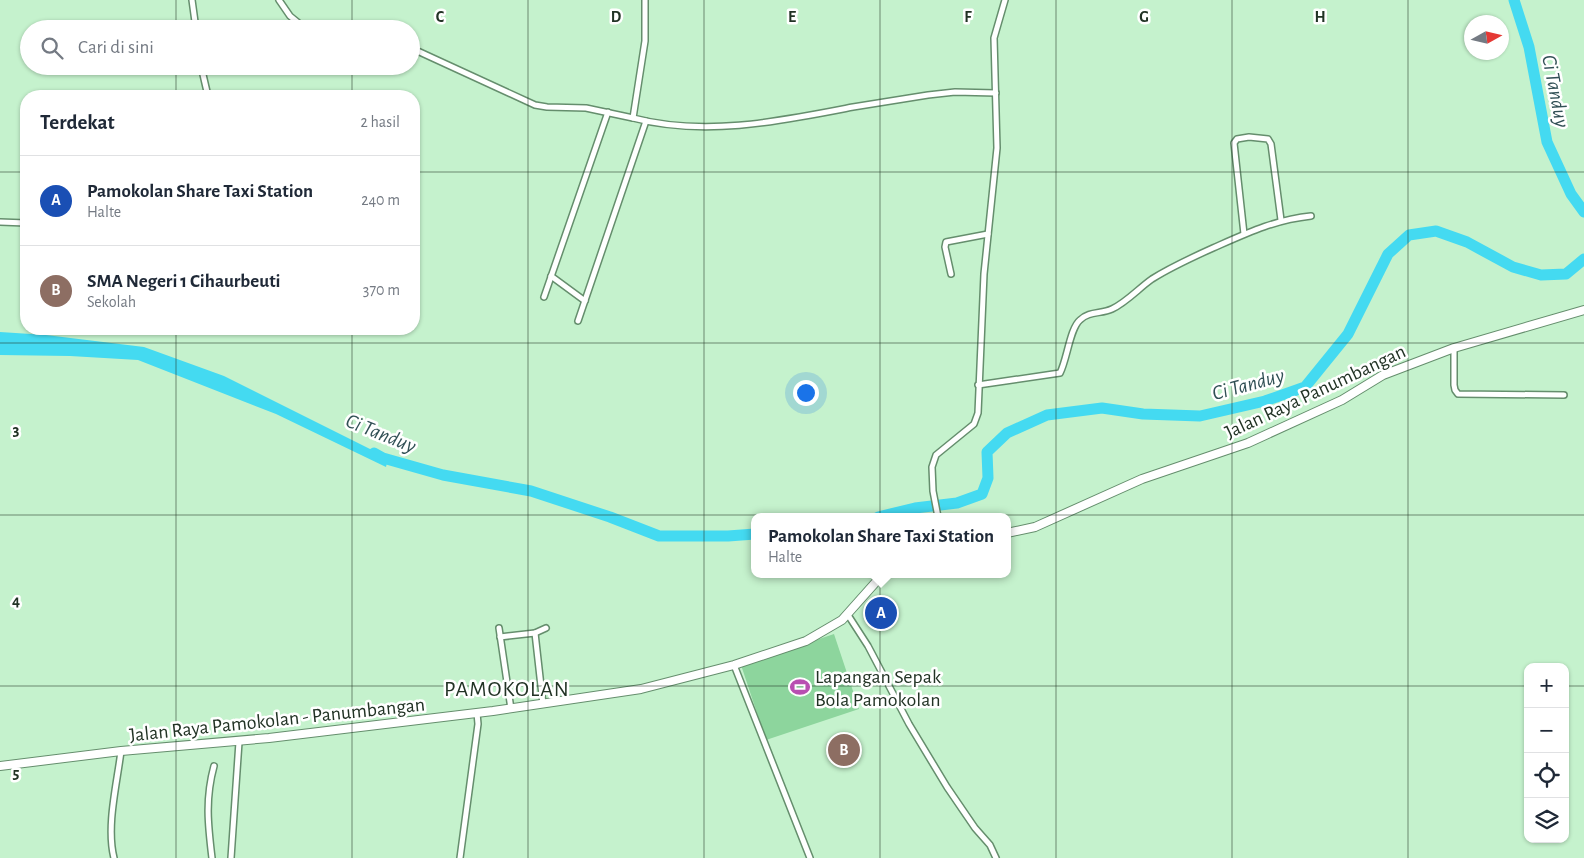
<!DOCTYPE html>
<html lang="id">
<head>
<meta charset="utf-8">
<style>
  body { margin:0; font-family:"Alegreya Sans",sans-serif; background:#f2f2f3; color:#1f2937 }
  .controls { position:absolute; right:15px; bottom:15px; display:grid; overflow:hidden; border-radius:10px; box-shadow:0 1px 4px #0004 }
  .controls button { width:45px; height:45px; display:grid; place-items:center; padding:0; border:0; border-bottom:1px solid #e0e1e3; background:#fff; color:#1f2937; font:25px sans-serif }
  .compass { position:absolute; left:1464px; top:15px; width:45px; height:45px; border-radius:50%; background:#fff; box-shadow:0 1px 4px #0004; rotate:82deg }
  .you { position:absolute; left:805px; top:392px; width:18px; height:18px; margin:-12px; border:4px solid #fff; border-radius:50%; background:#1a73e8; box-shadow:0 0 0 8px #1a73e833 }
  .badge { display:grid; place-items:center; width:32px; height:32px; border-radius:50%; background:#b84fb1; color:#fff; font-size:16px; font-weight:700 }
  .pin { position:absolute; translate:-50% -50%; border:2px solid #fff; box-shadow:0 1px 5px #0006 }
  .popup { position:absolute; left:751px; top:513px; width:260px; height:65px; box-sizing:border-box; display:grid; place-content:center; border-radius:10px; background:#fff; filter:drop-shadow(0 1px 4px #0005); font-size:16px; white-space:nowrap; color:#747a83 }
  .popup b { font-size:19px; color:#1f2937 }
  .popup::after { content:''; position:absolute; left:50%; top:100%; margin-left:-10px; border:10px solid transparent; border-top-color:#fff }
  .list { margin:0; padding:0; list-style:none }
  h2 { display:flex; justify-content:space-between; align-items:center; height:65px; margin:0; padding:0 20px; font-size:21px }
  h2 small { font-size:16px; font-weight:400; color:#747a83 }
  .list li { display:grid; grid-template-columns:32px 1fr auto; gap:15px; align-items:center; box-sizing:border-box; height:90px; padding:0 20px; border-top:1px solid #e0e1e3 }
  .list b { display:block; font-size:19px; white-space:nowrap }
  .list p { margin:0; font-size:16px; white-space:nowrap; color:#747a83 }
  .list em { font-size:16px; font-style:normal; color:#747a83 }
  .icon { flex:none; width:28px; height:28px; fill:none; stroke:currentColor; stroke-width:2; stroke-linecap:round; stroke-linejoin:round }
  .map { position:relative; flex:none; width:1584px; height:858px; overflow:hidden }
  .search { position:absolute; background:#fff; box-shadow:0 1px 4px #0004; left:20px; top:20px; width:400px; height:55px; display:flex; align-items:center; gap:12px; box-sizing:border-box; padding:0 18px; border-radius:28px; color:#747a83; font-size:19px }
  .panel { position:absolute; background:#fff; box-shadow:0 1px 4px #0004; left:20px; top:90px; width:400px; height:245px; border-radius:20px }
  .map>svg:first-child { display:block }
  .green { fill:#8dd59d }
  .water { fill:#44daf1 }
  .lines { fill:none; stroke-linecap:round; stroke-linejoin:round }
  .river { stroke:#44daf1; stroke-width:11 }
  .street-casing { stroke:#658e6d; stroke-width:8 }
  .secondary-casing { stroke:#658e6d; stroke-width:10 }
  .street { stroke:#fff; stroke-width:5 }
  .secondary { stroke:#fff; stroke-width:8 }
  .grid { fill:none; stroke:#223325; stroke-width:1; stroke-opacity:0.55 }
  .labels { text-anchor:middle; stroke-width:5; stroke-linejoin:round; paint-order:stroke }
  .street-label { font-size:20px; fill:#223325; stroke:#fff }
  .poi-label { font-size:20px; fill:#223325; stroke:#fff; text-anchor:start }
  .water-label { font-size:21px; font-style:italic; fill:#315055; stroke:#fff }
  .quarter-label { font-size:22px; letter-spacing:1px; fill:#223325; stroke:#fff }
  .grid-label { font-size:16px; text-anchor:middle; font-weight:bold; fill:#223325; stroke:#fff; stroke-width:5; stroke-linejoin:round; paint-order:stroke }
</style>
</head>
<body>
<div class="map">
<svg width="1584" height="858" viewBox="0 0 1584 858">
  <rect width="100%" height="100%" fill="#c5f2cd"/>
  <polygon class="green" points="834,634 859,709 766,740 741,665"/>
  <polygon class="water" points="0,332 46,335 144,347 224,376 388,458 386,467 276,414 138,360 70,356 0,355"/>
  <g class="lines">
    <g class="river">
      <polyline points="1514,0 1529,47 1547,142 1571,194 1584,212"/>
      <polyline points="374,453 383,458 443,475 531,491 610,517 659,536 728,536 755,534"/>
      <polyline points="878,517 915,508 957,503 982,494 988,478 987,452 1007,433 1047,415 1102,408 1143,414 1200,416 1265,401 1305,387 1348,334 1388,254 1409,235 1436,231 1467,242 1513,267 1541,275 1566,274 1584,259"/>
    </g>
    <defs>
      <g id="street">
        <polyline points="192,0 196,29"/>
        <polyline points="279,0 290,16 306,29"/>
        <path d="M645,0V41L633,118C705,137 781,121 853,107C878,103 903,99 928,95L955,92L996,93"/>
        <polyline points="411,48 535,105 547,107 586,108 633,118"/>
        <polyline points="201,66 208,96"/>
        <polyline points="0,222 26,223"/>
        <polyline points="1244,234 1234,143 1237,139 1249,137 1268,139 1271,144 1281,220"/>
        <polyline points="951,274 945,247 946,242 988,234"/>
        <polyline points="551,276 585,301"/>
        <polyline points="544,297 608,112"/>
        <polyline points="578,321 646,121"/>
        <polyline points="1454,348 1454,385 1455,390 1458,394 1564,395"/>
        <path d="M978,385L1060,373C1067,360 1070,328 1080,320C1089,311 1101,314 1112,309C1127,302 1139,288 1152,279C1171,267 1193,257 1213,248C1247,233 1274,220 1311,216"/>
        <polyline points="938,517 933,491 932,467 936,455 974,424 978,413 984,274 997,148 994,38 1005,0"/>
        <polyline points="848,615 868,646 909,724 947,787 975,828 990,845 996,858"/>
        <polyline points="499,628 511,709"/>
        <polyline points="535,633 543,704"/>
        <polyline points="500,637 535,633 546,628"/>
        <polyline points="734,665 810,858"/>
        <path d="M114,858C106,826 117,784 121,751"/>
        <path d="M212,858C208,825 205,799 214,766"/>
        <polyline points="231,858 239,742"/>
        <polyline points="460,858 478,724 477,713"/>
      </g>
      <g id="secondary">
        <polyline points="1007,533 1035,527 1142,479 1248,443 1342,400 1383,375 1454,348 1584,310"/>
        <polyline points="0,766 121,751 269,738 493,711 641,689 734,665 806,641 842,620 883,574"/>
      </g>
    </defs>
    <use href="#street" class="street-casing"/>
    <use href="#secondary" class="secondary-casing"/>
    <use href="#street" class="street"/>
    <use href="#secondary" class="secondary"/>
  </g>
  <path class="grid" d="M176,0V29M352,0V29M528,0V858M704,0V858M880,0V858M1056,0V858M1232,0V858M1408,0V858M176,66V96M352,66V96M0,172H26M414,172H1584M176,329V858M352,329V858M0,343H1584M0,515H1584M0,686H1528M1565,686H1584"/>
  <defs>
    <symbol id="stadium-bare" viewBox="-9 -9 18 18"><path d="M0-5a6.5 5 0 1 0 0 10a6.5 5 0 1 0 0-10ZM-3.5-1.8h7v3.6h-7Z" fill="#b84fb1" stroke="#fff" stroke-width="2.5" paint-order="stroke"/></symbol>
  </defs>
  <g fill-rule="evenodd">
    <use href="#stadium-bare" x="786" y="673" width="28" height="28"/>
  </g>
  <g class="labels">
    <g class="street-label">
      <text transform="translate(1315 391) rotate(-25)" y="7">Jalan Raya Panumbangan</text>
      <text transform="translate(277 719) rotate(-6)" y="7">Jalan Raya Pamokolan - Panumbangan</text>
    </g>
    <g class="poi-label">
      <text x="815" y="683">Lapangan Sepak<tspan x="815" dy="23">Bola Pamokolan</tspan></text>
    </g>
    <g class="water-label">
      <text transform="translate(1556 91) rotate(79)" y="7">Ci Tanduy</text>
      <text transform="translate(1248 384) rotate(-15)" y="7">Ci Tanduy</text>
      <text transform="translate(381 433) rotate(22)" y="7">Ci Tanduy</text>
    </g>
    <g class="quarter-label">
      <text x="507" y="696">PAMOKOLAN</text>
    </g>
  </g>
  <g class="grid-label">
    <text x="440" y="22">C</text>
    <text x="616" y="22">D</text>
    <text x="792" y="22">E</text>
    <text x="968" y="22">F</text>
    <text x="1144" y="22">G</text>
    <text x="1320" y="22">H</text>
    <text x="16" y="435">3</text>
    <text x="16" y="606">4</text>
    <text x="16" y="778">5</text>
  </g>
</svg>
<div class="controls">
<button>+</button>
<button>−</button>
<button><svg class="icon" aria-label="locate" viewBox="0 0 24 24"><circle cx="12" cy="12" r="6"/><path d="M12 2v4M12 18v4M2 12h4M18 12h4"/></svg></button>
<button><svg class="icon" aria-label="layers" viewBox="0 0 24 24"><path d="M12 4l9 5-9 5-9-5zM3 14l9 5 9-5"/></svg></button>
</div>
<svg class="compass" viewBox="-18 -18 36 36"><path d="M0-13l5 13h-10z" fill="#e53935"/><path d="M0 13l5-13h-10z" fill="#747a83"/></svg>
<div class="you"></div>
<div class="pin badge" style="left:881px;top:613px;background:#1a4fb4">A</div>
<div class="popup"><b>Pamokolan Share Taxi Station</b>Halte</div>
<div class="pin badge" style="left:844px;top:750px;background:#8d6e63">B</div>
<div class="search"><svg class="icon" aria-label="search" viewBox="0 0 24 24"><circle cx="10" cy="10" r="6"/><path d="M15 15l6 6"/></svg>Cari di sini</div>
<section class="panel">
<h2>Terdekat<small>2 hasil</small></h2>
<ul class="list">
<li><span class="badge" style="background:#1a4fb4">A</span><div><b>Pamokolan Share Taxi Station</b><p>Halte</p></div><em>240 m</em></li>
<li><span class="badge" style="background:#8d6e63">B</span><div><b>SMA Negeri 1 Cihaurbeuti</b><p>Sekolah</p></div><em>370 m</em></li>
</ul>
</section>
</div>
</body>
</html>
